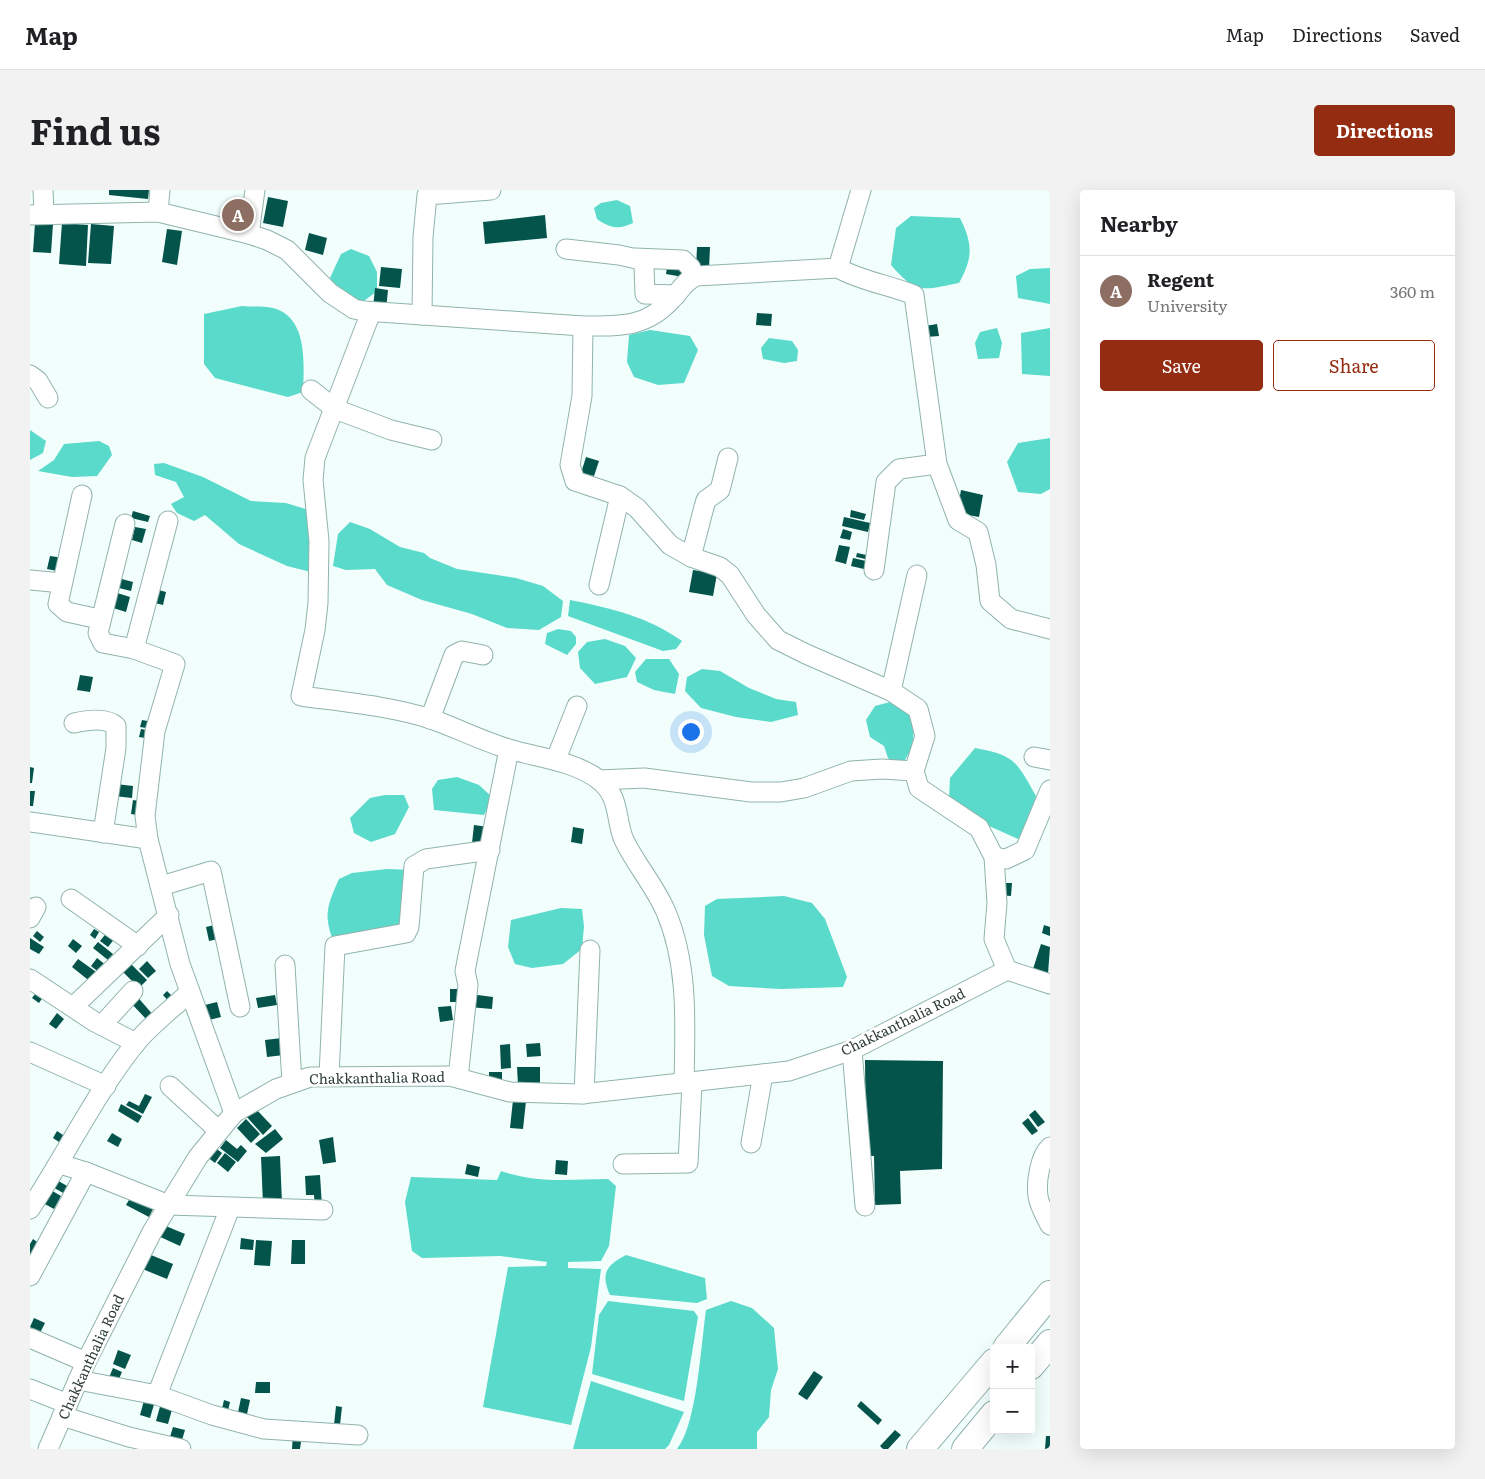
<!DOCTYPE html>
<html lang="en">
<head>
<meta charset="utf-8">
<style>
  body { margin:0; font-family:Literata,serif; background:#f2f2f2; color:#202124 }
  .controls { position:absolute; right:15px; bottom:15px; display:grid; overflow:hidden; border-radius:5px; box-shadow:0 5px 20px #0002 }
  .controls button { width:45px; height:45px; display:grid; place-items:center; padding:0; border:0; border-bottom:1px solid #e0e0e0; background:#fff; color:#202124; font:25px sans-serif }
  .you { position:absolute; left:660px; top:541px; width:18px; height:18px; margin:-12px; border:4px solid #fff; border-radius:50%; background:#1a73e8; box-shadow:0 0 0 8px #1a73e833 }
  .badge { display:grid; place-items:center; width:32px; height:32px; border-radius:50%; background:#942c12; color:#fff; font-size:16px; font-weight:700 }
  .pin { position:absolute; translate:-50% -50%; border:2px solid #fff; box-shadow:0 1px 5px #0006 }
  .list { margin:0; padding:0; list-style:none }
  h2 { display:flex; justify-content:space-between; align-items:center; height:65px; margin:0; padding:0 20px; font-size:21px }
  h2 small { font-size:16px; font-weight:400; color:#757577 }
  .list li { display:grid; grid-template-columns:32px 1fr auto; gap:15px; align-items:center; box-sizing:border-box; height:70px; padding:0 20px; border-top:1px solid #e0e0e0 }
  .list b { display:block; font-size:19px; white-space:nowrap }
  .list p { margin:0; font-size:16px; white-space:nowrap; color:#757577 }
  .list em { font-size:16px; font-style:normal; color:#757577 }
  .actions { display:flex; gap:10px; padding:15px 20px }
  .actions a { flex:1; padding:11px 0; border:1px solid #942c12; border-radius:5px; text-align:center; font-size:18px; color:#942c12 }
  .actions .main { background:#942c12; color:#fff }
  .map { position:relative; flex:none; width:1020px; height:1259px; overflow:hidden; border-radius:5px }
  header { display:flex; align-items:center; gap:30px; box-sizing:border-box; height:70px; padding:0 25px; background:#fff; border-bottom:1px solid #e0e0e0 }
  header strong { font-size:24px }
  nav { display:flex; gap:28px; margin-inline-start:auto; font-size:18px }
  .intro { display:flex; align-items:center; justify-content:space-between; box-sizing:border-box; height:120px; padding:0 30px }
  h1 { margin:0; font-size:35px }
  .button { padding:12px 22px; border-radius:5px; background:#942c12; color:#fff; font-size:18px; font-weight:700 }
  main { display:flex; gap:30px; padding:0 30px }
  aside { flex:1; background:#fff; border-radius:5px; box-shadow:0 5px 20px #0002 }
  .map>svg:first-child { display:block }
  .water { fill:#59dacb }
  .building { fill:#04544c }
  .lines { fill:none; stroke-linecap:round; stroke-linejoin:round }
  .minor-casing { stroke:#91b3ad; stroke-width:21 }
  .highway-casing { stroke:#91b3ad; stroke-width:28 }
  .minor { stroke:#fff; stroke-width:19 }
  .highway { stroke:#fff; stroke-width:26 }
  .labels { text-anchor:middle; stroke-width:5; stroke-linejoin:round; paint-order:stroke }
  .street-label { font-size:14px; fill:#2e3c3a; stroke:#fff }
</style>
</head>
<body>
<header>
<strong>Map</strong>
<nav><a>Map</a><a>Directions</a><a>Saved</a></nav>
</header>
<div class="intro"><h1>Find us</h1><a class="button">Directions</a></div>
<main>
<div class="map">
<svg width="1020" height="1259" viewBox="0 0 1020 1259">
  <rect width="100%" height="100%" fill="#f1fefc"/>
  <g class="water">
    <path d="M587,10L600,16L603,33C588,40 580,38 567,29L564,18L571,13Z"/>
    <path d="M881,26L930,28C943,54 943,68 929,93C892,100 887,105 861,75L866,38Z"/>
    <polygon points="321,59 339,66 347,82 347,101 334,111 314,108 300,88 311,64"/>
    <polygon points="1020,78 1020,114 988,108 986,86 1000,79"/>
    <path d="M212,116C222,117 234,116 243,118C278,127 274,174 273,202L258,207L185,188L174,174V124Z"/>
    <polygon points="967,138 972,153 969,168 948,169 945,153 950,142"/>
    <polygon points="1020,138 1020,186 992,184 991,143"/>
    <polygon points="620,140 660,146 668,160 654,193 628,195 604,187 597,172 599,145"/>
    <polygon points="739,148 762,151 768,160 767,171 754,173 733,169 731,158"/>
    <polygon points="0,240 16,251 13,263 0,270"/>
    <polygon points="1020,248 1020,299 1011,304 988,302 977,272 988,253"/>
    <polygon points="69,251 79,256 82,265 67,286 42,287 8,281 24,270 34,254"/>
    <polygon points="134,273 173,287 221,311 256,313 282,321 285,383 257,376 209,354 175,325 164,331 147,323 141,314 154,307 146,292 125,285 124,274"/>
    <polygon points="320,332 340,339 370,357 394,363 400,368 427,379 486,388 513,396 533,411 531,427 509,440 477,438 442,424 392,410 357,395 345,379 316,380 303,376 308,344"/>
    <path d="M540,410C581,418 618,427 652,451L646,459L633,461L538,426Z"/>
    <polygon points="528,439 541,441 546,447 546,454 537,465 515,454 517,443"/>
    <polygon points="575,449 595,456 606,468 597,487 565,494 550,478 548,462 557,452"/>
    <polygon points="616,469 639,469 649,484 645,504 624,500 607,492 605,482"/>
    <polygon points="672,479 690,481 719,498 746,509 766,512 768,525 741,532 706,527 671,518 655,501 657,487"/>
    <path d="M864,511L881,525C885,548 885,556 871,576L858,568L854,556L840,547L836,530L845,516Z"/>
    <path d="M945,558C985,565 987,572 1006,606L999,632L988,649L948,631L919,609L920,588Z"/>
    <polygon points="427,587 449,595 463,608 454,625 404,620 402,599 408,590"/>
    <polygon points="355,605 374,605 379,617 365,644 341,652 324,643 320,628 340,608"/>
    <path d="M357,679L382,680L369,740L346,745L325,742L303,750C293,724 298,714 309,689L322,683Z"/>
    <polygon points="754,706 782,713 795,729 817,787 813,797 751,799 699,796 682,786 674,745 675,716 687,709"/>
    <polygon points="531,718 552,719 554,736 552,759 533,774 502,778 485,774 478,757 481,730"/>
    <path d="M471,981C509,994 539,989 578,989L586,996L579,1056L571,1071L538,1072V1078L571,1079L561,1157L541,1235L453,1217L478,1077L516,1076L517,1072L470,1066L392,1068L382,1061L375,1012L381,987L467,990Z"/>
    <path d="M596,1065L675,1088L677,1109L667,1113L580,1105C570,1083 577,1075 596,1065Z"/>
    <polygon points="578,1111 664,1121 668,1127 654,1211 562,1184 569,1125"/>
    <path d="M701,1111L722,1118L744,1138L748,1179L741,1200L739,1227L727,1242V1259H647C667,1235 671,1154 676,1120Z"/>
    <polygon points="561,1191 654,1222 639,1255 635,1259 543,1259"/>
  </g>
  <g class="building">
    <polygon points="79,0 119,0 118,9 79,5"/>
    <polygon points="238,7 258,11 253,37 233,33"/>
    <polygon points="515,25 517,48 455,54 453,32"/>
    <polygon points="5,33 23,34 21,63 3,62"/>
    <polygon points="32,33 58,35 56,76 29,74"/>
    <polygon points="61,34 84,36 81,74 58,73"/>
    <polygon points="137,39 152,41 147,75 132,72"/>
    <polygon points="279,43 297,48 293,65 275,60"/>
    <polygon points="667,57 680,57 679,79 666,79"/>
    <polygon points="638,70 655,72 653,87 636,84"/>
    <polygon points="351,77 372,79 370,98 349,96"/>
    <polygon points="345,98 358,100 356,120 343,118"/>
    <polygon points="727,123 742,124 741,136 726,135"/>
    <polygon points="907,134 909,146 896,147 895,136"/>
    <polygon points="556,267 569,271 564,286 551,283"/>
    <polygon points="931,300 953,305 949,327 927,323"/>
    <polygon points="821,320 836,324 834,330 820,327"/>
    <polygon points="103,321 120,326 118,332 101,328"/>
    <polygon points="814,327 840,333 838,342 812,336"/>
    <polygon points="105,337 116,339 112,353 102,350"/>
    <polygon points="813,339 822,342 820,350 810,348"/>
    <polygon points="809,355 820,357 816,374 805,371"/>
    <polygon points="827,363 841,366 840,370 826,367"/>
    <polygon points="20,366 34,368 32,382 17,379"/>
    <polygon points="823,368 836,371 834,379 821,376"/>
    <polygon points="663,380 687,384 683,406 659,402"/>
    <polygon points="88,388 103,392 101,401 85,397"/>
    <polygon points="125,399 136,402 133,415 121,412"/>
    <polygon points="84,402 100,407 96,422 80,417"/>
    <polygon points="50,485 63,487 60,502 47,500"/>
    <polygon points="112,530 123,532 122,539 110,537"/>
    <polygon points="111,539 122,541 121,549 109,547"/>
    <polygon points="0,577 4,578 2,593 0,593"/>
    <polygon points="86,594 103,596 102,608 84,606"/>
    <polygon points="0,601 5,601 3,616 0,616"/>
    <polygon points="103,610 115,612 113,626 101,624"/>
    <polygon points="444,635 458,637 456,656 442,653"/>
    <polygon points="543,637 554,639 552,654 541,652"/>
    <polygon points="969,693 982,693 981,706 968,705"/>
    <polygon points="189,734 192,748 179,751 176,737"/>
    <polygon points="1014,735 1020,737 1020,746 1012,743"/>
    <polygon points="64,739 69,742 65,749 60,745"/>
    <polygon points="7,741 14,747 10,752 3,746"/>
    <polygon points="78,741 86,747 78,757 70,751"/>
    <polygon points="0,748 14,757 9,764 0,759"/>
    <polygon points="43,749 52,756 46,763 38,756"/>
    <polygon points="68,752 83,764 78,770 63,758"/>
    <polygon points="1011,754 1020,757 1018,784 1003,779"/>
    <polygon points="67,768 77,776 71,784 61,776"/>
    <polygon points="48,769 69,784 62,793 42,777"/>
    <polygon points="98,771 117,790 109,798 90,779"/>
    <polygon points="117,771 126,781 118,788 109,779"/>
    <polygon points="9,799 15,804 9,813 2,808"/>
    <rect x="420" y="799" width="14" height="13"/>
    <polygon points="137,801 145,809 140,813 133,805"/>
    <polygon points="105,804 124,826 118,831 98,810"/>
    <polygon points="440,804 463,807 462,819 439,817"/>
    <polygon points="245,805 247,815 228,818 226,808"/>
    <polygon points="187,812 191,827 175,831 171,816"/>
    <polygon points="421,816 423,830 410,832 408,817"/>
    <polygon points="27,823 34,829 26,839 19,834"/>
    <polygon points="252,848 254,865 237,867 235,850"/>
    <polygon points="510,853 511,866 497,867 496,854"/>
    <polygon points="480,854 481,878 471,879 470,855"/>
    <polygon points="835,870 913,871 912,979 870,981 871,1014 845,1015 844,966 836,966"/>
    <polygon points="487,877 510,877 510,894 488,895"/>
    <rect x="459" y="882" width="13" height="12"/>
    <polygon points="115,904 122,907 113,924 96,915 99,911 109,916"/>
    <polygon points="483,910 496,911 493,939 480,938"/>
    <polygon points="91,914 112,926 108,933 88,921"/>
    <polygon points="225,918 242,936 233,945 216,926"/>
    <polygon points="1005,920 1015,932 1008,937 999,925"/>
    <polygon points="998,928 1008,941 1002,945 992,933"/>
    <polygon points="216,929 230,944 221,953 207,938"/>
    <polygon points="245,939 253,949 236,963 225,954"/>
    <polygon points="27,941 39,949 35,956 23,948"/>
    <polygon points="82,943 92,949 88,957 77,951"/>
    <polygon points="303,947 306,972 293,974 289,950"/>
    <polygon points="196,950 207,959 211,955 217,961 208,972 190,958"/>
    <polygon points="183,956 192,963 185,973 176,966"/>
    <polygon points="195,963 206,972 198,982 187,973"/>
    <polygon points="250,966 252,1013 233,1014 231,967"/>
    <polygon points="526,970 538,971 537,985 525,984"/>
    <polygon points="437,974 450,977 448,987 435,984"/>
    <polygon points="290,985 292,1017 285,1018 284,1005 276,1005 275,986"/>
    <polygon points="23,988 39,997 35,1004 19,995"/>
    <polygon points="19,999 31,1006 24,1019 11,1012"/>
    <polygon points="103,1003 125,1015 119,1027 96,1015"/>
    <polygon points="131,1034 155,1044 150,1056 126,1045"/>
    <polygon points="211,1048 224,1050 223,1060 210,1059"/>
    <polygon points="3,1049 10,1054 0,1068 0,1054"/>
    <polygon points="226,1050 242,1051 240,1076 224,1075"/>
    <polygon points="262,1050 275,1050 275,1074 261,1074"/>
    <polygon points="116,1063 143,1074 137,1089 110,1078"/>
    <polygon points="4,1128 15,1133 10,1143 0,1137"/>
    <polygon points="88,1160 101,1165 95,1179 83,1174"/>
    <polygon points="83,1178 92,1182 86,1196 77,1192"/>
    <polygon points="784,1181 793,1187 777,1210 768,1204"/>
    <polygon points="226,1192 240,1192 240,1203 225,1203"/>
    <polygon points="115,1207 125,1211 120,1228 110,1225"/>
    <polygon points="211,1208 220,1210 216,1229 207,1227"/>
    <polygon points="194,1210 200,1212 197,1225 191,1223"/>
    <polygon points="831,1211 852,1230 848,1235 827,1216"/>
    <polygon points="131,1213 143,1216 138,1234 126,1231"/>
    <polygon points="306,1216 312,1217 310,1235 304,1235"/>
    <polygon points="143,1237 155,1240 152,1250 140,1247"/>
    <polygon points="865,1240 871,1245 858,1259 853,1259 850,1256"/>
    <polygon points="263,1243 272,1245 270,1259 262,1259"/>
    <polygon points="1016,1246 1020,1246 1020,1259 1015,1259"/>
  </g>
  <g class="lines">
    <defs>
      <g id="minor">
        <polyline points="13,0 14,24"/>
        <polyline points="128,22 130,0"/>
        <polyline points="0,25 128,22 219,44 237,50 257,60 300,103 324,119 334,121 553,136 552,206 540,275 545,291 590,306 607,318 640,355 661,367 690,377 700,385 726,425 748,450 776,464 861,501 888,519 895,546 884,581 889,598 949,638 964,667 967,713 964,749 977,780 1020,794"/>
        <polyline points="219,44 225,0"/>
        <polyline points="536,59 589,65 611,70 614,76 615,104 646,105"/>
        <polyline points="605,68 653,70 661,78 662,87"/>
        <polyline points="808,78 831,0"/>
        <path d="M341,122L285,268L283,290L289,351L288,413L285,440L271,506C314,512 360,516 401,529C427,538 452,551 479,559C509,568 541,570 568,589C591,606 585,630 594,650C606,675 625,696 636,722C659,776 655,836 654,893"/>
        <polyline points="392,125 393,47 397,5 461,0"/>
        <path d="M553,136C590,136 616,138 642,109C651,100 655,90 667,86L808,78C831,91 859,95 884,105L907,274L928,330L948,342L956,375L960,411L981,429L1020,439"/>
        <polyline points="0,185 8,191 18,208"/>
        <polyline points="281,200 305,219 361,240 402,250"/>
        <polyline points="52,305 28,414 37,422 69,429"/>
        <polyline points="138,331 104,459 145,474 125,541 115,626 118,649 150,774 204,923"/>
        <polyline points="95,334 68,443 73,453 104,459"/>
        <polyline points="661,367 674,317 676,310 690,300 698,268"/>
        <polyline points="844,380 856,292 869,279 907,274"/>
        <polyline points="0,390 32,393"/>
        <polyline points="569,395 590,306"/>
        <polyline points="861,501 887,385"/>
        <polyline points="400,529 424,465 432,461 453,465"/>
        <path d="M44,533C57,530 76,527 86,536V558L73,643"/>
        <polyline points="1004,567 1020,570"/>
        <polyline points="526,569 547,516"/>
        <polyline points="569,590 614,588 721,602 751,602 774,598 821,581 852,579 884,581"/>
        <polyline points="0,632 118,649"/>
        <polyline points="964,667 976,669 995,660 1020,600"/>
        <polyline points="131,696 181,681 210,817"/>
        <polyline points="41,709 108,756"/>
        <polyline points="0,728 6,717"/>
        <polyline points="255,775 262,893"/>
        <polyline points="0,789 65,832 106,853"/>
        <polyline points="43,817 139,725"/>
        <polyline points="72,835 103,801"/>
        <polyline points="822,860 835,1016"/>
        <polyline points="0,862 76,896"/>
        <polyline points="299,886 305,756 376,743 379,737 384,676 396,669 460,660"/>
        <polyline points="428,888 438,795 435,781 479,559"/>
        <polyline points="140,896 189,941"/>
        <polyline points="554,904 560,760"/>
        <polyline points="721,953 733,884"/>
        <path d="M1020,957C1010,966 1006,992 1008,1006C1009,1015 1016,1027 1020,1035"/>
        <polyline points="30,974 56,982 139,1015 293,1020"/>
        <polyline points="593,974 658,973 662,893"/>
        <path d="M0,1019C36,965 64,905 105,854C120,835 142,819 160,802"/>
        <polyline points="0,1086 56,982"/>
        <polyline points="0,1148 56,1172"/>
        <polyline points="48,1190 127,1205 182,1225 234,1239 328,1245"/>
        <polyline points="0,1199 38,1214"/>
        <polyline points="127,1205 200,1018"/>
        <polyline points="32,1226 99,1247 151,1259"/>
        <polyline points="18,1259 56,1172 122,1042 168,967 204,923 246,899 280,887 420,886 480,902 551,904 759,881 822,860 977,780"/>
      </g>
      <g id="highway">
        <polyline points="976,1158 1020,1104"/>
        <polyline points="1001,1176 1020,1153"/>
        <polyline points="890,1259 964,1172"/>
        <polyline points="935,1259 964,1224"/>
      </g>
    </defs>
    <use href="#minor" class="minor-casing"/>
    <use href="#highway" class="highway-casing"/>
    <use href="#minor" class="minor"/>
    <use href="#highway" class="highway"/>
  </g>
  <g class="labels">
    <g class="street-label">
      <text transform="translate(873 832) rotate(-26)" y="5">Chakkanthalia Road</text>
      <text transform="translate(347 888) rotate(-1)" y="5">Chakkanthalia Road</text>
      <text transform="translate(61 1167) rotate(-65)" y="5">Chakkanthalia Road</text>
    </g>
  </g>
</svg>
<div class="controls">
<button>+</button>
<button>−</button>
</div>
<div class="you"></div>
<div class="pin badge" style="left:208px;top:25px;background:#8d6e63">A</div>
</div>
<aside>
<h2>Nearby<small></small></h2>
<ul class="list">
<li><span class="badge" style="background:#8d6e63">A</span><div><b>Regent</b><p>University</p></div><em>360 m</em></li>
</ul>
<div class="actions"><a class="main">Save</a><a>Share</a></div>
</aside>
</main>
</body>
</html>
